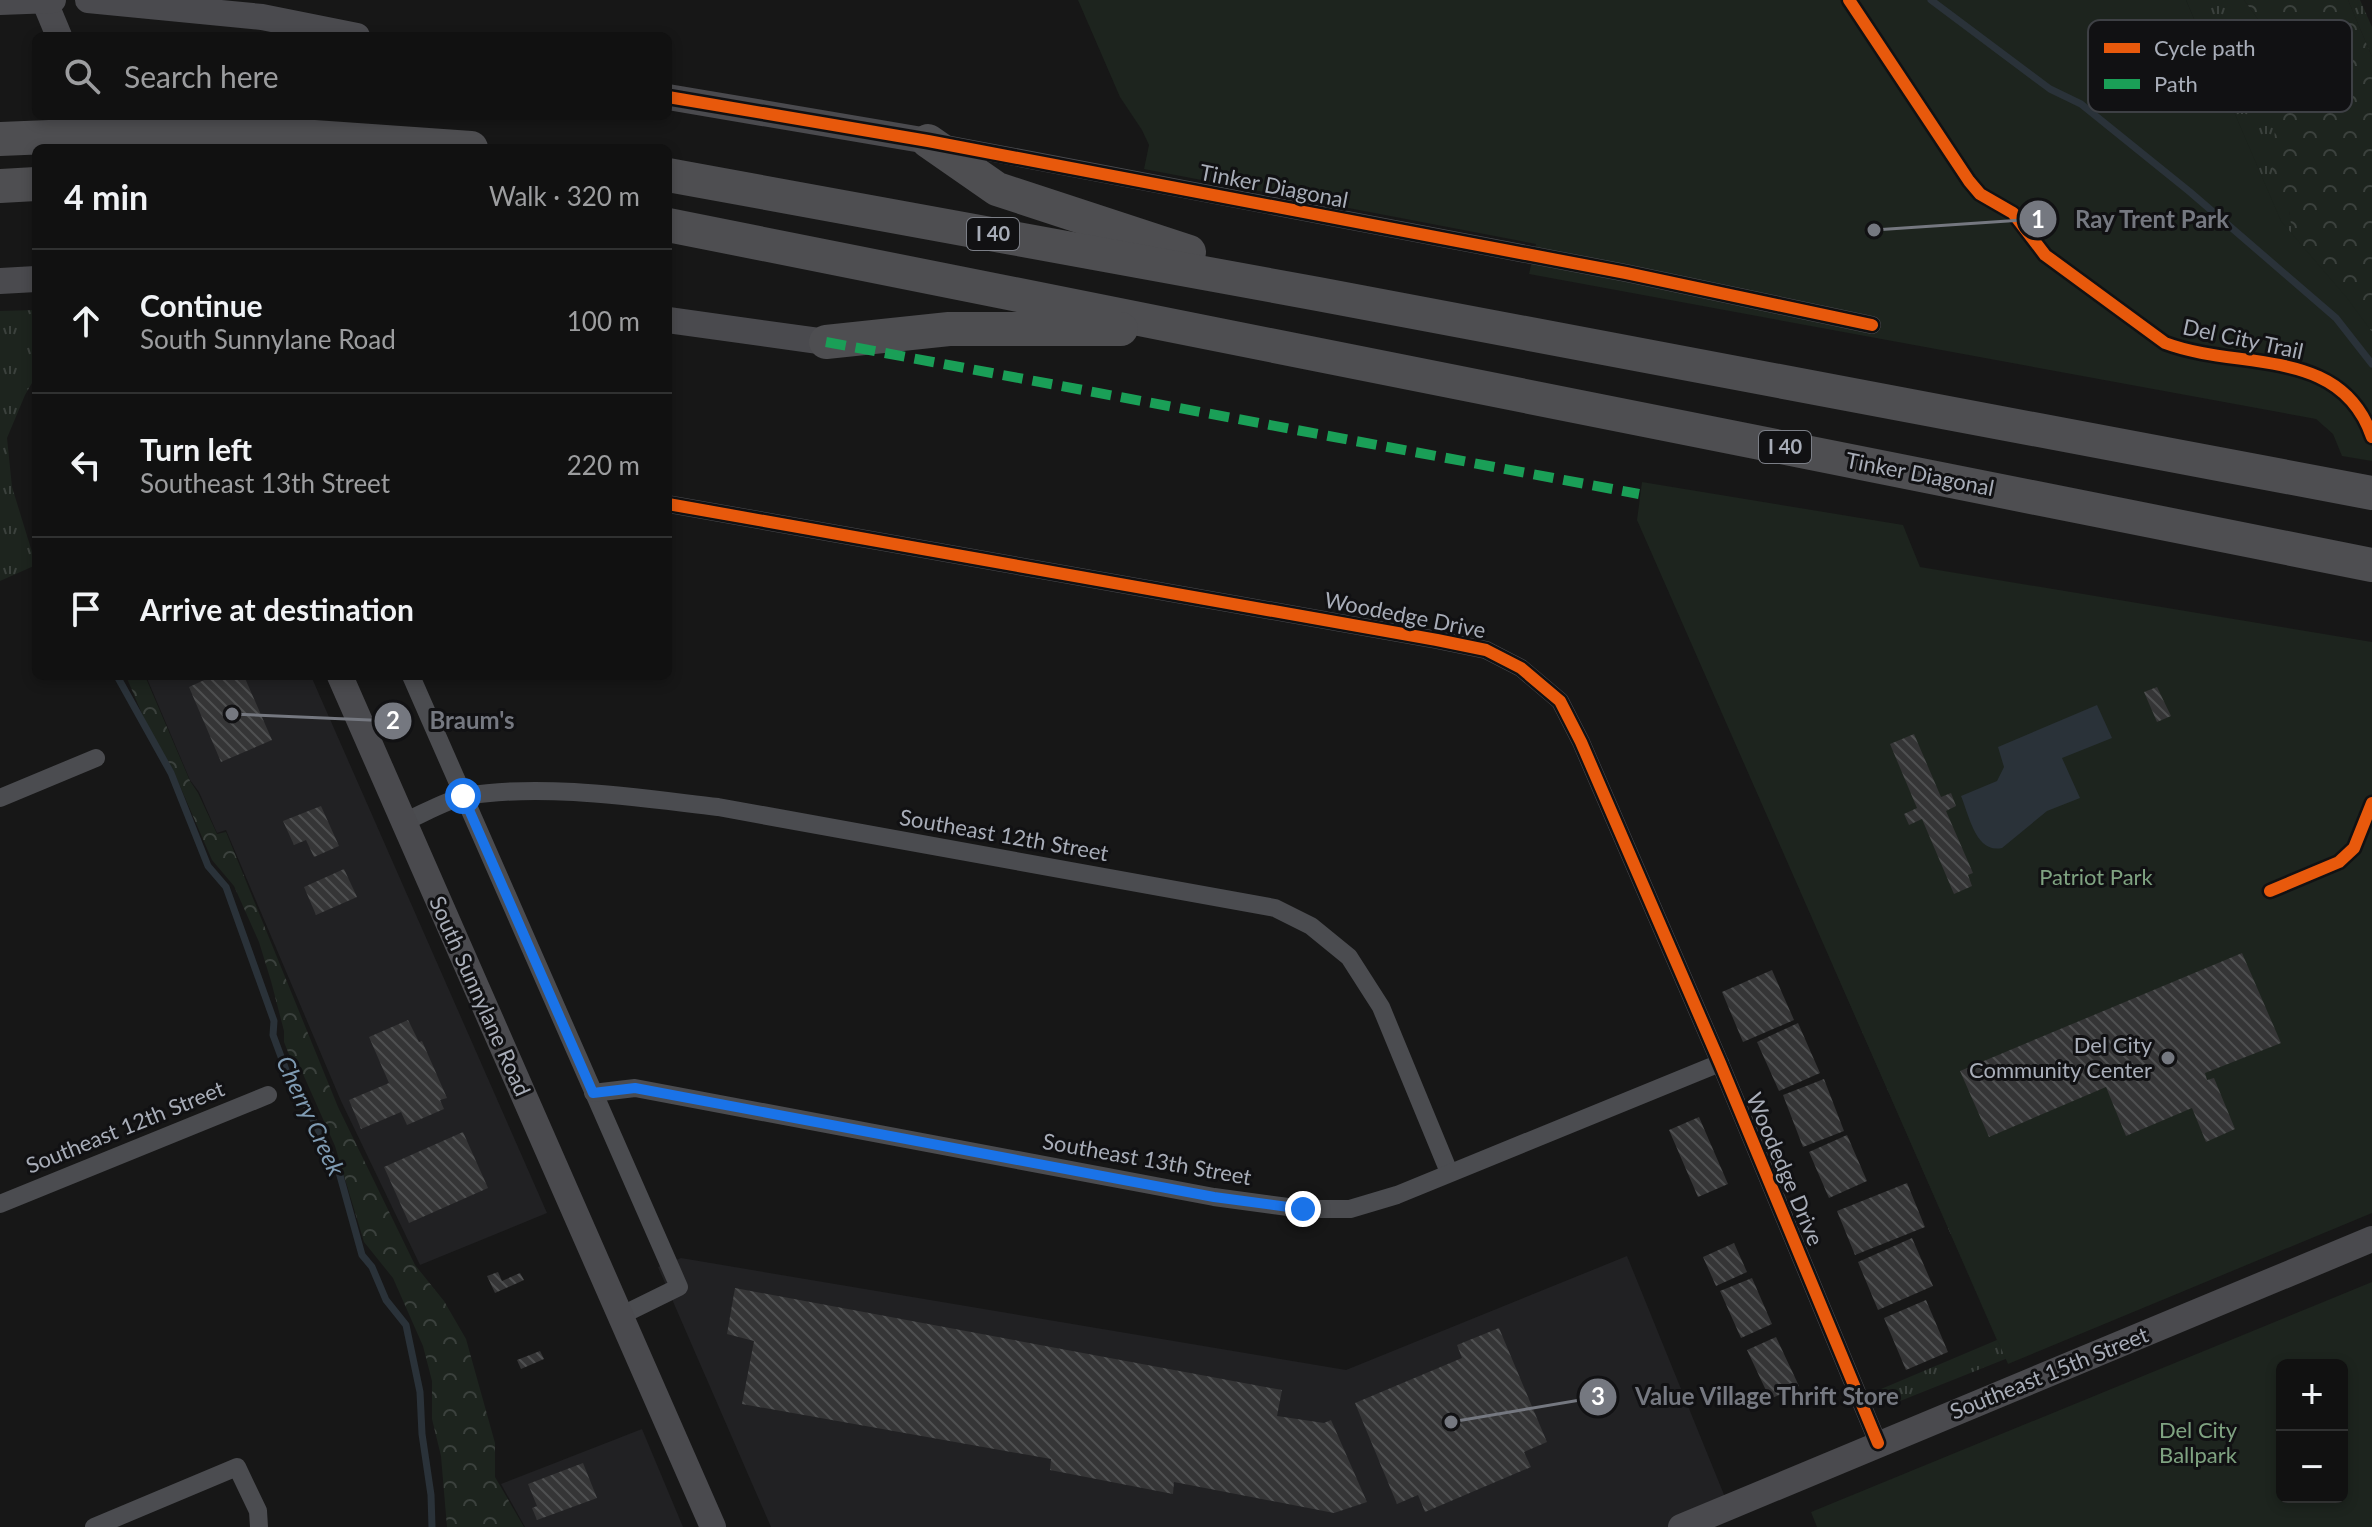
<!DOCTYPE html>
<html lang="en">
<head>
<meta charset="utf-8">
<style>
  body { margin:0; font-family:Lato,sans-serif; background:#1a1a1a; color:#f1f3f6 }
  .controls { position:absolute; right:24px; bottom:24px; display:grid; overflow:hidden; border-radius:12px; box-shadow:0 4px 12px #0003 }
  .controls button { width:72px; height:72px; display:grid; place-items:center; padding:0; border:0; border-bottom:2px solid #303131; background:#111; color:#f1f3f6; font:40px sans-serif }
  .stop { position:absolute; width:24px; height:24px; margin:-18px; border:6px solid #1a73e8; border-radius:50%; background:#fff }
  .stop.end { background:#1a73e8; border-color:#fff; box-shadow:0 2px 8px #0008 }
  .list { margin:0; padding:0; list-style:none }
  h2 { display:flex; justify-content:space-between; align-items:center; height:104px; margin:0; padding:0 32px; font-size:34px }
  h2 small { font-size:26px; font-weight:400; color:#9c9d9f }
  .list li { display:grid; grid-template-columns:52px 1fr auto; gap:24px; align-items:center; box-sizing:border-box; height:144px; padding:0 32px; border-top:2px solid #303131 }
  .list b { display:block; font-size:30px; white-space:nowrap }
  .list p { margin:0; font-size:26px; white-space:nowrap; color:#9c9d9f }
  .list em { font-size:26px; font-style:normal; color:#9c9d9f }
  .icon { flex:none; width:44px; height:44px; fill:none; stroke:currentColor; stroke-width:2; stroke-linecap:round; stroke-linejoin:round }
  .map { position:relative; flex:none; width:2372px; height:1527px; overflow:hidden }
  .search { position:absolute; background:#111; box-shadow:0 4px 12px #0003; left:32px; top:32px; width:640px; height:88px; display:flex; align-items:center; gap:20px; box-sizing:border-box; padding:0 28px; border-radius:12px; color:#9c9d9f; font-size:30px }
  .panel { position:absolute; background:#111; box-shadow:0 4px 12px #0003; left:32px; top:144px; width:640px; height:536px; border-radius:12px }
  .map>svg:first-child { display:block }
  .built { fill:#212123 }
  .grass { fill:url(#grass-tufts) }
  .forest { fill:url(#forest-crowns) }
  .park { fill:#1d241e; fill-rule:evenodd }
  .water { fill:#2a3239 }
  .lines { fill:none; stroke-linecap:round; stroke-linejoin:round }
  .stream { stroke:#2a3239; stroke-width:7 }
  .building { fill:url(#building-back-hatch) }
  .street { stroke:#4b4c50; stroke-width:18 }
  .secondary { stroke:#4a4a4e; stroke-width:26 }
  .highway { stroke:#4e4e51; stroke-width:34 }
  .quiet { stroke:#1a9f57; stroke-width:10; stroke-dasharray:20 10; stroke-linecap:butt }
  .cycleway-casing { stroke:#111113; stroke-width:17 }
  .cycleway { stroke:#e8590c; stroke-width:12 }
  .route { stroke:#1a73e8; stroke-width:10 }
  .poi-dot { fill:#757880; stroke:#111113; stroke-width:3 }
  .labels { text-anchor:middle; stroke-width:6; stroke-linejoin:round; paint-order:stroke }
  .shield { fill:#111113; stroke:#7b7e86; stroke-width:2 }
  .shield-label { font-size:20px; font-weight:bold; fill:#a8adb8 }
  .street-label { font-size:22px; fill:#a8adb8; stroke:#111113 }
  .park-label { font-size:22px; fill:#7fa381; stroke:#111113 }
  .poi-label { font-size:22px; fill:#a8adb8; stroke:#111113; text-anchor:end }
  .water-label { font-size:24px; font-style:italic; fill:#7f9bb3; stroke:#111113 }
  .key { fill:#111113; stroke:#3e4045; stroke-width:2 }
  .key-label { font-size:22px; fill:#a8adb8 }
  .leader { fill:none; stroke:#757880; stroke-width:3 }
  .callout-dot { fill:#757880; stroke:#111113; stroke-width:3 }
  .mark-label { font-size:24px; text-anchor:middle; font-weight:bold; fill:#fff }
  .callout-label { font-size:24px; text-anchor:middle; font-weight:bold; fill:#757880; stroke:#111113; stroke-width:6; stroke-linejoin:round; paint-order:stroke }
</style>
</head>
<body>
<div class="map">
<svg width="2372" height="1527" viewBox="0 0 2372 1527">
  <defs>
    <pattern id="grass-tufts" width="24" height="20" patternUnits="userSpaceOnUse" patternTransform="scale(2)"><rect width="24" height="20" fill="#1d241e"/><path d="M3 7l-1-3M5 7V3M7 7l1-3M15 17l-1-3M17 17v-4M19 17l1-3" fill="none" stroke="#3b413d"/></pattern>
    <pattern id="forest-crowns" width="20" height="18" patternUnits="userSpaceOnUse" patternTransform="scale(2)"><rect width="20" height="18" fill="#1d241e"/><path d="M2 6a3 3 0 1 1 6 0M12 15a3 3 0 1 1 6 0" fill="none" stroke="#3b413d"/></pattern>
    <pattern id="building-back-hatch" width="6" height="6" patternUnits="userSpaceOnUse" patternTransform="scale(2)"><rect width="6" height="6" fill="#353536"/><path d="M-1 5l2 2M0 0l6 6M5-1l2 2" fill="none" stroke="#4f5051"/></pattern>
  </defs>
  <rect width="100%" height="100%" fill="#171717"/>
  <g class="built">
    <polygon points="146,676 311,676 547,1213 420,1265 341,1101 226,830 217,833 199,792 190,780"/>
    <polygon points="1627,1256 1729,1507 1675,1527 771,1527 658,1267 681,1258 1346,1370"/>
    <polygon points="642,1429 683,1527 525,1527 501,1484"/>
  </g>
  <g class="grass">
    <polygon points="2186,0 2244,0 2289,62 2302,94 2289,211 2295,238 2281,222"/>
    <polygon points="2348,0 2360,0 2372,27 2372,57"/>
    <polygon points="36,310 36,376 25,395 7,438 12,487 36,565 0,581 0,311"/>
    <path d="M1833,965L2013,1356L1895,1403C1885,1404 1878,1401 1874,1392L1997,1340Z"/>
  </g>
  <g class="forest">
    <polygon points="2244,0 2348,0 2372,57 2372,354 2297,262 2289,211 2272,170 2277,101 2302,93 2289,62"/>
    <polygon points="126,676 145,676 190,781 198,793 217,834 226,832 338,1107 415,1265 444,1301 466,1339 495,1443 495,1477 524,1527 447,1527 441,1456 432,1419 432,1381 423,1346 393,1278 364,1242 335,1146 299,1065 290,1057 284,1042 284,1031 271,981 259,942 234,886 212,860 173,770 148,728"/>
  </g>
  <g class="park">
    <polygon points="1078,0 2186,0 2281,221 2347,298 2372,332 2372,461 2342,456 2333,434 2316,419 1529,274 1536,244 1144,169 1149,145 1142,130 1120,97"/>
    <polygon points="1642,482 1903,525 1920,567 2372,642 2372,1213 2008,1364 1637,520"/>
    <path d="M2372,1282V1527H1817L1811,1512ZM2342,1365V1497H2282V1365Z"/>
  </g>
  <path class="water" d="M2097,705L2112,738L2062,758L2080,798L2047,811L2002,848C1976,854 1969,815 1961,796L1997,781L2004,767L1998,747Z"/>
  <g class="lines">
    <g class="stream">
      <polyline points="1931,0 2050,89 2081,104 2190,192 2336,318 2372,364"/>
      <polyline points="117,676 171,773 208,866 226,887 274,1021 273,1035 286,1070 304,1101 339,1172 362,1255 372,1267 386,1300 406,1325 420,1392 422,1434 431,1495 432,1527"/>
    </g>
  </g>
  <g class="building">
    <polygon points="213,676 244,676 272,740 221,762 189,687"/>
    <polygon points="2157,687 2171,716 2157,722 2144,692"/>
    <polygon points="1914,734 1941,797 1951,793 1956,806 1946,811 1973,873 1968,875 1972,886 1954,894 1922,819 1909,825 1904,814 1917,808 1890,744"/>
    <polygon points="321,806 339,846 314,857 306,840 294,845 283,821"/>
    <polygon points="344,869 357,897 316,915 304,887"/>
    <polygon points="2242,953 2281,1043 2205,1073 2207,1080 2214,1078 2235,1129 2206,1142 2192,1108 2126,1136 2106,1087 1989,1137 1960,1071"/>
    <polygon points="1772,970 1794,1020 1743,1042 1722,992"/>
    <polygon points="408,1020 419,1042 422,1041 447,1098 440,1100 444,1109 407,1125 401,1112 361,1129 349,1100 389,1083 369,1037"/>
    <polygon points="1798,1023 1820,1073 1779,1091 1757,1042"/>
    <polygon points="1824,1079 1844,1131 1803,1147 1783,1095"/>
    <polygon points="1699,1117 1728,1184 1698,1197 1669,1130"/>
    <polygon points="463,1132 488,1188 409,1223 384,1167"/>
    <polygon points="1847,1135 1867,1181 1829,1198 1809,1152"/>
    <polygon points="1907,1183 1925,1227 1855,1255 1837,1211"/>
    <polygon points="1912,1238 1933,1286 1878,1310 1858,1262"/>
    <polygon points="1734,1243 1747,1272 1716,1286 1703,1257"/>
    <polygon points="498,1272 502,1281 520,1273 524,1280 495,1293 487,1276"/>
    <polygon points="1752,1278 1772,1324 1741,1338 1720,1291"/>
    <polygon points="735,1288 1282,1390 1277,1416 1324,1423 1331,1420 1367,1502 1334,1513 1174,1482 1173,1494 1050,1470 1051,1459 742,1404 754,1341 727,1334"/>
    <polygon points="1926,1300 1948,1352 1906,1370 1884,1318"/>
    <polygon points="1499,1328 1547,1442 1524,1452 1531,1467 1425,1512 1418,1495 1397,1504 1355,1403 1462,1358 1457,1345"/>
    <polygon points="1776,1337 1799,1386 1770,1399 1747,1350"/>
    <polygon points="540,1351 544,1359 521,1369 517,1360"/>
    <polygon points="583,1463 597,1498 537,1520 532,1508 537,1506 528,1484"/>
  </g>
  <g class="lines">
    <g class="street">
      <polyline points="946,144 1626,273 1872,325"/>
      <polyline points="668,504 1437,640 1486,650 1521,668 1560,701 1581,742 1720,1063 1878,1443"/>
      <polyline points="411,676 679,1287 620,1316"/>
      <polyline points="0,798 96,758"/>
      <path d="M404,822C423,814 446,800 466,796C544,783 639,798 718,807L1275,908L1311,926L1349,957L1381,1007L1449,1172"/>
      <polyline points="593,1093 635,1088 1214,1197 1303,1209 1350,1209 1397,1195 1720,1063"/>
      <polyline points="0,1204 268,1095"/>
      <polyline points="94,1527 237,1467 258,1511 259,1527"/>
    </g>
    <g class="secondary">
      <polyline points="44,0 59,36"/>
      <polyline points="88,0 262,17 357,36"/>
      <polyline points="0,2 53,0"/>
      <polyline points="668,97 928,141"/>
      <polyline points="0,281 36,279"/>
      <polyline points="668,320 826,342"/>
      <polyline points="340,676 713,1527"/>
      <polyline points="1681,1527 2372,1239"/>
    </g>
    <g class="highway">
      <polyline points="0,139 170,132 271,134 471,148"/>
      <polyline points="928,141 997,189 1189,252"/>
      <polyline points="668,175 1318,294 2372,493"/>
      <polyline points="0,186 36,184"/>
      <polyline points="668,225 2372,565"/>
      <polyline points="826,342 949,329 1121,329"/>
    </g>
    <polyline class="quiet" points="826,342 1639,494"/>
    <defs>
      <g id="cycleway">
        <path d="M1849,0L1969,181L1980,194L2013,213L2045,255L2165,343C2239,371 2341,345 2372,437"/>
        <polyline points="668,97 928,141 1626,273 1872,325"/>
        <polyline points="668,504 1437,640 1486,650 1521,668 1560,701 1581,742 1720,1063 1878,1443"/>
        <polyline points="2270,891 2339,862 2354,848 2372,803"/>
      </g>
    </defs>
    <use href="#cycleway" class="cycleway-casing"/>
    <use href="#cycleway" class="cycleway"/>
  </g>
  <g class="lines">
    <polyline class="route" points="463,796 593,1093 635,1088 1214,1197 1303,1209"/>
  </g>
  <circle class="poi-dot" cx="2168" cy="1058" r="8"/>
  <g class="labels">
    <g class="shield">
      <rect x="967" y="218" width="52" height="32" rx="6"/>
      <rect x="1759" y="431" width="52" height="32" rx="6"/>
    </g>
    <g class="shield-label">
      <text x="993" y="241">I 40</text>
      <text x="1785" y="454">I 40</text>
    </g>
    <g class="street-label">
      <text transform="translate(1274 186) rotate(11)" y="8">Tinker Diagonal</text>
      <text transform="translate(2243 339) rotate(12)" y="8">Del City Trail</text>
      <text transform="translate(1920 474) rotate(11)" y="8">Tinker Diagonal</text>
      <text transform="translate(1405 615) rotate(11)" y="8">Woodedge Drive</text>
      <text transform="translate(1004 835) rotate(10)" y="8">Southeast 12th Street</text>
      <text transform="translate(480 996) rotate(66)" y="8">South Sunnylane Road</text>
      <text transform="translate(125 1127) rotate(-22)" y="8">Southeast 12th Street</text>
      <text transform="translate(1147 1159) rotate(10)" y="8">Southeast 13th Street</text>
      <text transform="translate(1785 1169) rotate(67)" y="8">Woodedge Drive</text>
      <text transform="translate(2049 1373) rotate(-22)" y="8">Southeast 15th Street</text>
    </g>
    <g class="park-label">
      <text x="2096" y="885">Patriot Park</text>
      <text x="2198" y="1438">Del City<tspan x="2198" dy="25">Ballpark</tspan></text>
    </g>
    <g class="poi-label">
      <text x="2152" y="1053">Del City<tspan x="2152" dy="25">Community Center</tspan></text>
    </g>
    <g class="water-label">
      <text transform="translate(310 1116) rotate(65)" y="8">Cherry Creek</text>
    </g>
  </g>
  <rect x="2088" y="20" width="264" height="92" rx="12" class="key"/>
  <rect x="2104" y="43" width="36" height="10" fill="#e8590c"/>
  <rect x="2104" y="79" width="36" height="10" fill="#1a9f57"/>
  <g class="key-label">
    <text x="2154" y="56">Cycle path</text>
    <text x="2154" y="92">Path</text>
  </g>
  <path class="leader" d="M1874 230L2038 219M232 714L393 721M1451 1422L1598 1397"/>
  <g class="callout-dot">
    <circle cx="1874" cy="230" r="8"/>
    <circle cx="232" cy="714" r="8"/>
    <circle cx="1451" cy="1422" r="8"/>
    <circle cx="2038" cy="219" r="20"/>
    <circle cx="393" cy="721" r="20"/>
    <circle cx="1598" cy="1397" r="20"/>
  </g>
  <g class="mark-label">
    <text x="2038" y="228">1</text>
    <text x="393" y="729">2</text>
    <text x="1598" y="1405">3</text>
  </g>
  <g class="callout-label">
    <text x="2152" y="228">Ray Trent Park</text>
    <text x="472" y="729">Braum's</text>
    <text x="1767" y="1405">Value Village Thrift Store</text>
  </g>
</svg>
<div class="controls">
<button>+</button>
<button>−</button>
</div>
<div class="stop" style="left:463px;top:796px"></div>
<div class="stop end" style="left:1303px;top:1209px"></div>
<div class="search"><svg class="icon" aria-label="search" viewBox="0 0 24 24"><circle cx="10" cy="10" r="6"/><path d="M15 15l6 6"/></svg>Search here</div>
<section class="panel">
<h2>4 min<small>Walk · 320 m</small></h2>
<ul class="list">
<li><svg class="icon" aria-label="ahead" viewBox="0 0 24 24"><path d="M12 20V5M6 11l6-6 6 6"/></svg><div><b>Continue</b><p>South Sunnylane Road</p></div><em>100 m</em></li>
<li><svg class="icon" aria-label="left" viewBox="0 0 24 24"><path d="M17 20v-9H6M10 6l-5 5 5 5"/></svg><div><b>Turn left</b><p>Southeast 13th Street</p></div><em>220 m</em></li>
<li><svg class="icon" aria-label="arrive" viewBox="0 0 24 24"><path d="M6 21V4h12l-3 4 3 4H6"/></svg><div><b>Arrive at destination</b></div></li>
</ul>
</section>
</div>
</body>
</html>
